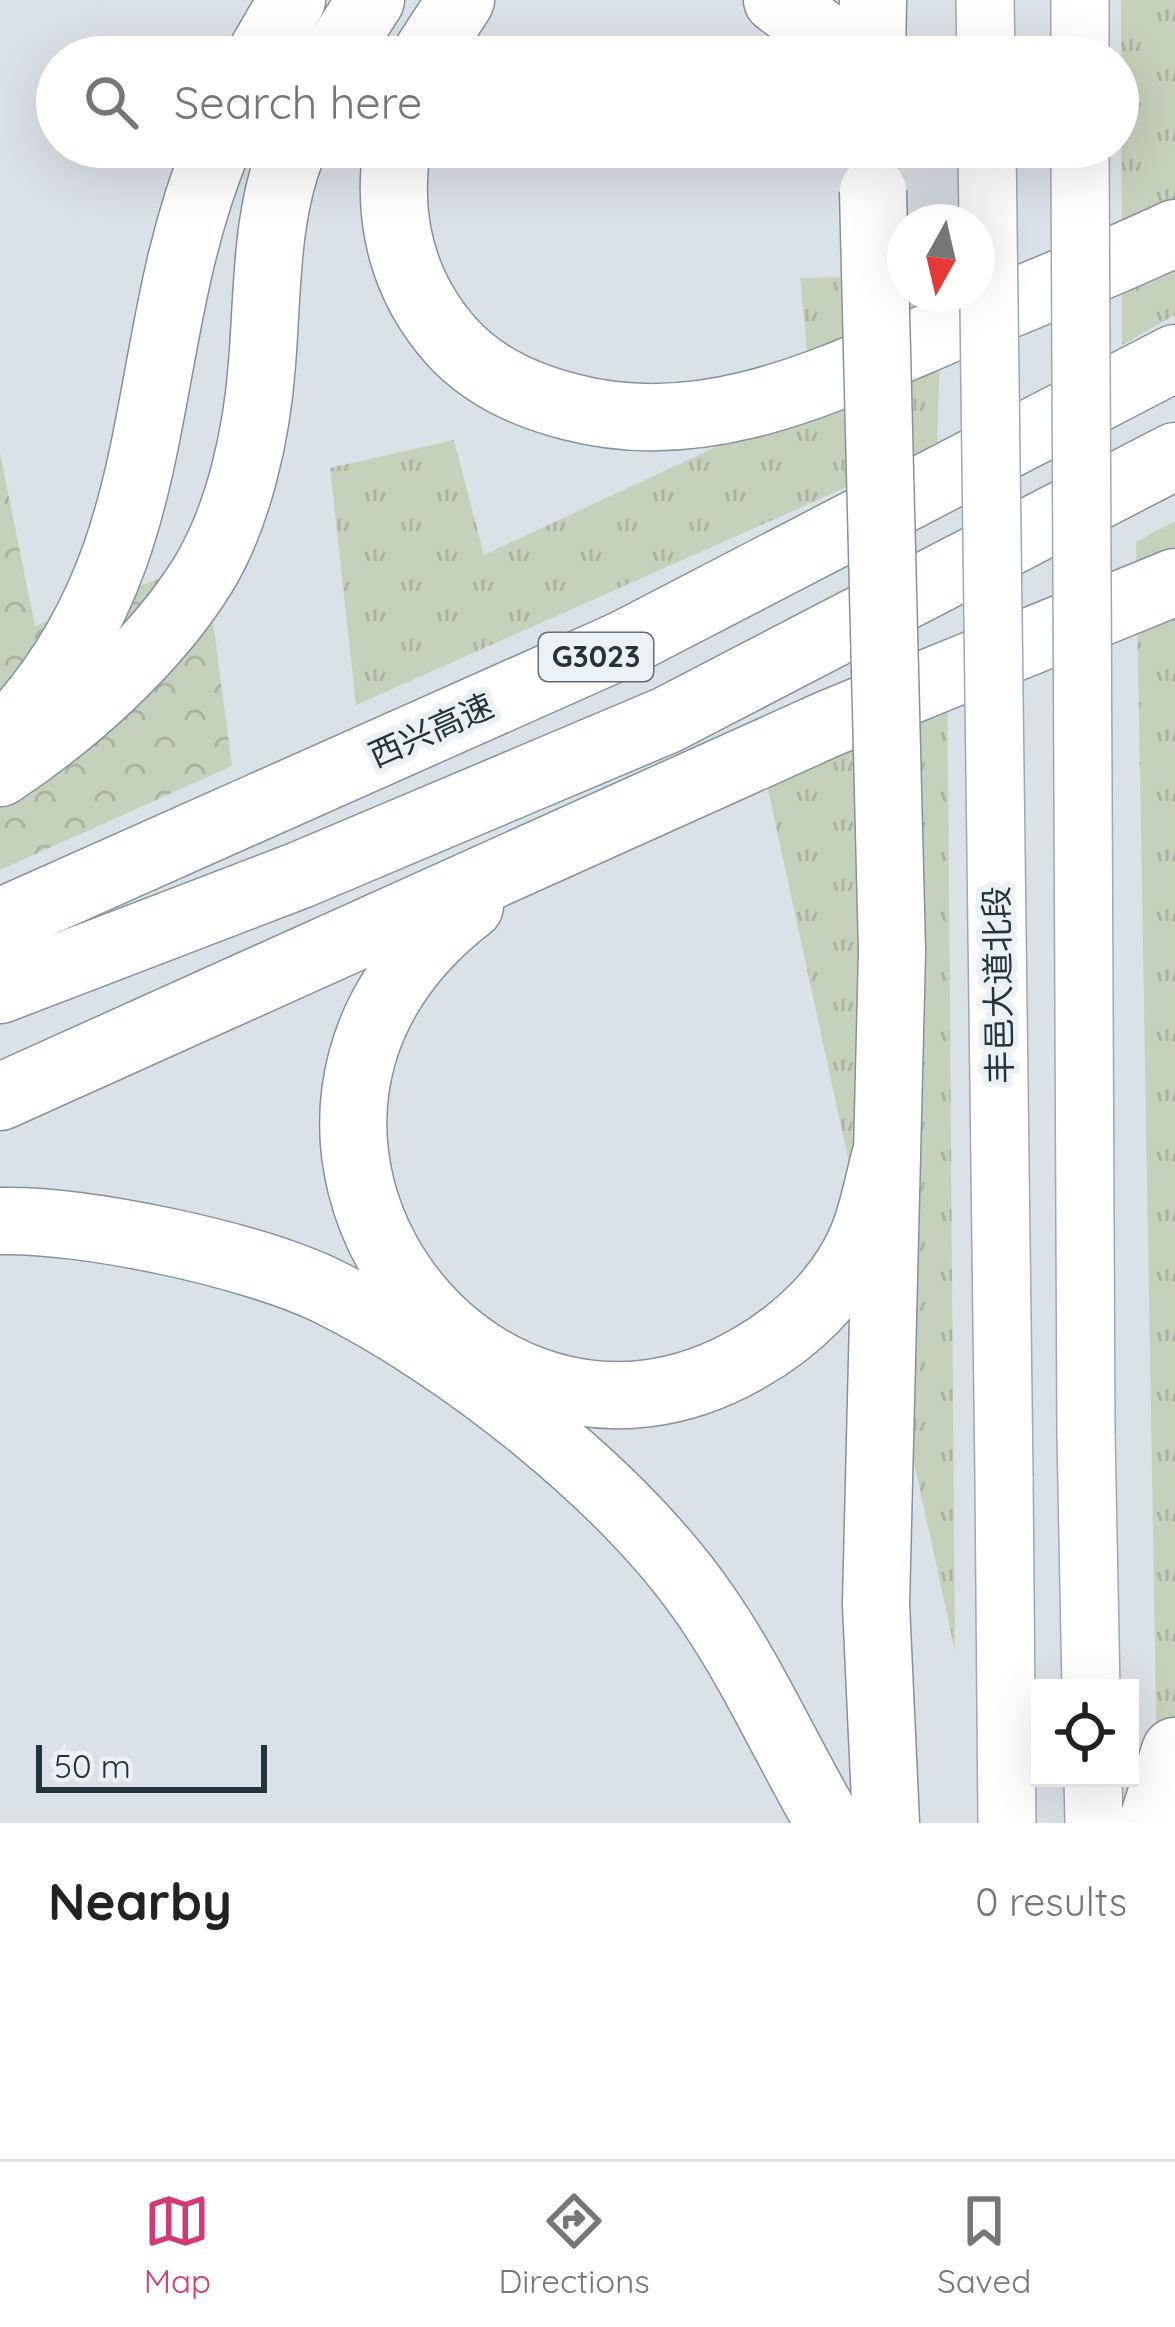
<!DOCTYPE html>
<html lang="en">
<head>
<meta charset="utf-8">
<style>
  body { margin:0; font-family:Quicksand,"Noto Sans SC",sans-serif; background:#f2f2f2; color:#222 }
  .controls { position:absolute; right:36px; bottom:36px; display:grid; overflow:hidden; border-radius:0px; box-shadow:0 12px 48px #0002 }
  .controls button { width:108px; height:108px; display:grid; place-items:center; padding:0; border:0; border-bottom:3px solid #e0e0e0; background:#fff; color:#222; font:60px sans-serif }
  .compass { position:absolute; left:887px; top:204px; width:108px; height:108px; border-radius:50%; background:#fff; box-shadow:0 12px 48px #0002; rotate:188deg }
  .scale { position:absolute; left:36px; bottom:30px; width:231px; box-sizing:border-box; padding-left:12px; border:6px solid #25333d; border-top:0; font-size:33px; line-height:42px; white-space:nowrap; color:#25333d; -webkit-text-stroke:9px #ebf1f4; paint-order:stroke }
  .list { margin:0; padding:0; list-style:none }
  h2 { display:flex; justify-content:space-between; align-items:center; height:156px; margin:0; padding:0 48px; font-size:51px }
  h2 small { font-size:39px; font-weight:400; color:#767676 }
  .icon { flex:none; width:66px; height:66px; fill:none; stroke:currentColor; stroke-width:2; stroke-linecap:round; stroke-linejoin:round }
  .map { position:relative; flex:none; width:1175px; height:1823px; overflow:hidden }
  .search { position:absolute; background:#fff; box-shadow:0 12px 48px #0002; left:36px; right:36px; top:36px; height:132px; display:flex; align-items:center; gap:30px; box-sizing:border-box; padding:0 42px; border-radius:66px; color:#767676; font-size:45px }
  .sheet { height:336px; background:#fff }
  nav { display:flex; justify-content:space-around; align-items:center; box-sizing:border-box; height:168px; border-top:3px solid #e0e0e0; background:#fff; font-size:33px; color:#767676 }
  nav a { display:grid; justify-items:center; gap:6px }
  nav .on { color:#d33972 }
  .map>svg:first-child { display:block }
  .grass { fill:url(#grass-tufts) }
  .forest { fill:url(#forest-crowns) }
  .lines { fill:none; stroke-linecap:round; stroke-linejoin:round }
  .major-casing { stroke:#9aa9b3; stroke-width:60 }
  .highway-casing { stroke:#82939e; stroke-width:69 }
  .major { stroke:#fff; stroke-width:57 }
  .highway { stroke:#fff; stroke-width:66 }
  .major-bridge-casing { stroke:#9aa9b3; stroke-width:60; stroke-linecap:butt }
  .highway-bridge-casing { stroke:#82939e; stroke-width:69; stroke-linecap:butt }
  .major-bridge { stroke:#fff; stroke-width:57 }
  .highway-bridge { stroke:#fff; stroke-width:66 }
  .labels { text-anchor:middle; stroke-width:12; stroke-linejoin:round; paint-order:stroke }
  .shield { fill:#ebf1f4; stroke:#606c74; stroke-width:3 }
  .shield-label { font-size:30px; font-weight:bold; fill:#25333d }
  .street-label { font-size:33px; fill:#25333d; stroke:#ebf1f4 }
</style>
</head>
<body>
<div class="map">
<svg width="1175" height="1823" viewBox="0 0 1175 1823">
  <defs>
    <pattern id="grass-tufts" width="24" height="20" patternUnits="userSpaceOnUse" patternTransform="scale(3)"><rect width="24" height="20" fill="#c6d1bc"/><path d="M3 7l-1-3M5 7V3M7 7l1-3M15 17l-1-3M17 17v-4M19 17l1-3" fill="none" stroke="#aab4a2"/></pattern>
    <pattern id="forest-crowns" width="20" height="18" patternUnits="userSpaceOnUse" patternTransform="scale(3)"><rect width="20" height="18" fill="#c6d1bc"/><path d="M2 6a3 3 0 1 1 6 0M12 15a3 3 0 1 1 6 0" fill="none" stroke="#aab4a2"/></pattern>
  </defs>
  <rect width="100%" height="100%" fill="#dbe2e7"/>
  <g class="grass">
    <polygon points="1121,0 1175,0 1175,315 1122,345"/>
    <polygon points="905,276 905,294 942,294 937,447 356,705 330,468 454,440 484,555 812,402 800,278"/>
    <polygon points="1175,521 1175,1823 1158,1823 1136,542"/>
    <polygon points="947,638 955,1651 757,739"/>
  </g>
  <polygon class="forest" points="0,453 35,626 205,561 232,766 0,870"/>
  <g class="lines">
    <defs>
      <g id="major">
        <polyline points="985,0 986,57"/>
        <polyline points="1080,0 1080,57"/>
        <polyline points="1086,1435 1091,1688"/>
        <polyline points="1004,1477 1007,1823"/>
        <polyline points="1093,1778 1094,1823"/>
      </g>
      <g id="highway">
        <polyline points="777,0 828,38 840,57"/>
        <polyline points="259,57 292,0"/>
        <polyline points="334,57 371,0"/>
        <polyline points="424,57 461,0"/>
        <polyline points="872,57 873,0"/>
        <path d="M397,147C386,220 403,287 452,342C483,376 527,396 571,407C708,443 832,378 956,326C1029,296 1103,267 1175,233"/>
        <path d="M11,729C175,552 133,352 217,147"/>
        <path d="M0,773C74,724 156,651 203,575C239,516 257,433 262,364C268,291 265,216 293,147"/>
        <path d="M470,906C187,1123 473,1518 749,1358C795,1332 839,1291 861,1241C873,1214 878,1182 886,1153"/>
        <polyline points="0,922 622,645 1175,358"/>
        <polyline points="0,990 300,875 667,720 1175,456"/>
        <polyline points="0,1097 828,724 1175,582"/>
        <path d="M0,1221C85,1219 250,1254 327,1291C459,1356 626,1488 708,1609C754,1676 788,1753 829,1823"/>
        <polyline points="886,1823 876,1604 892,951"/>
        <polyline points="1152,1823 1175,1751"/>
      </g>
    </defs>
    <use href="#major" class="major-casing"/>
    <use href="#highway" class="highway-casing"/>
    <use href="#major" class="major"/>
    <use href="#highway" class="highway"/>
    <defs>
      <g id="major-bridge">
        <polyline points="987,147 1004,1477"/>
        <polyline points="1080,147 1086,1435"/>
      </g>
      <polyline id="highway-bridge" points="873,191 892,951"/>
    </defs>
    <use href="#major-bridge" class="major-bridge-casing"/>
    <use href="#highway-bridge" class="highway-bridge-casing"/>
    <use href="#major-bridge" class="major-bridge"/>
    <use href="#highway-bridge" class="highway-bridge"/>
  </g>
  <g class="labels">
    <rect class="shield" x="539" y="633" width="114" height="48" rx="9"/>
    <g class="shield-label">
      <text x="596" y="667">G3023</text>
    </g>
    <g class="street-label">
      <text transform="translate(431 730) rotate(-24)" y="12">西兴高速</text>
      <text transform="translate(998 985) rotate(-91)" y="12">丰邑大道北段</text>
    </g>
  </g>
</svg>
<div class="controls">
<button><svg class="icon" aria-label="locate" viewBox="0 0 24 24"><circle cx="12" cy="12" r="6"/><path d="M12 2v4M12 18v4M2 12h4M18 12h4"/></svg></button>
</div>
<svg class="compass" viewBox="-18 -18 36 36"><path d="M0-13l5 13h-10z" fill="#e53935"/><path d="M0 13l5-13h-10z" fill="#767676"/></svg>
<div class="scale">50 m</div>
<div class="search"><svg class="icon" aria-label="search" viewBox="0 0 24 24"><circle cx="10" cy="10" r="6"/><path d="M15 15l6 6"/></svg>Search here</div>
</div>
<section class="sheet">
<h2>Nearby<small>0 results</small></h2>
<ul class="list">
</ul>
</section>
<nav>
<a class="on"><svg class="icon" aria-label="map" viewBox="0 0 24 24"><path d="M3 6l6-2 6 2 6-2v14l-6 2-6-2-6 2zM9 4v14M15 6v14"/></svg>Map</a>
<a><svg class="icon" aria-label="directions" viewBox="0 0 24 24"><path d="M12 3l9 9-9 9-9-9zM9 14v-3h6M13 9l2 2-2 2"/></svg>Directions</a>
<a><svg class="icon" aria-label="saved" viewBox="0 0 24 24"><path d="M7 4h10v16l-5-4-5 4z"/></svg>Saved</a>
</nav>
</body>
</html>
